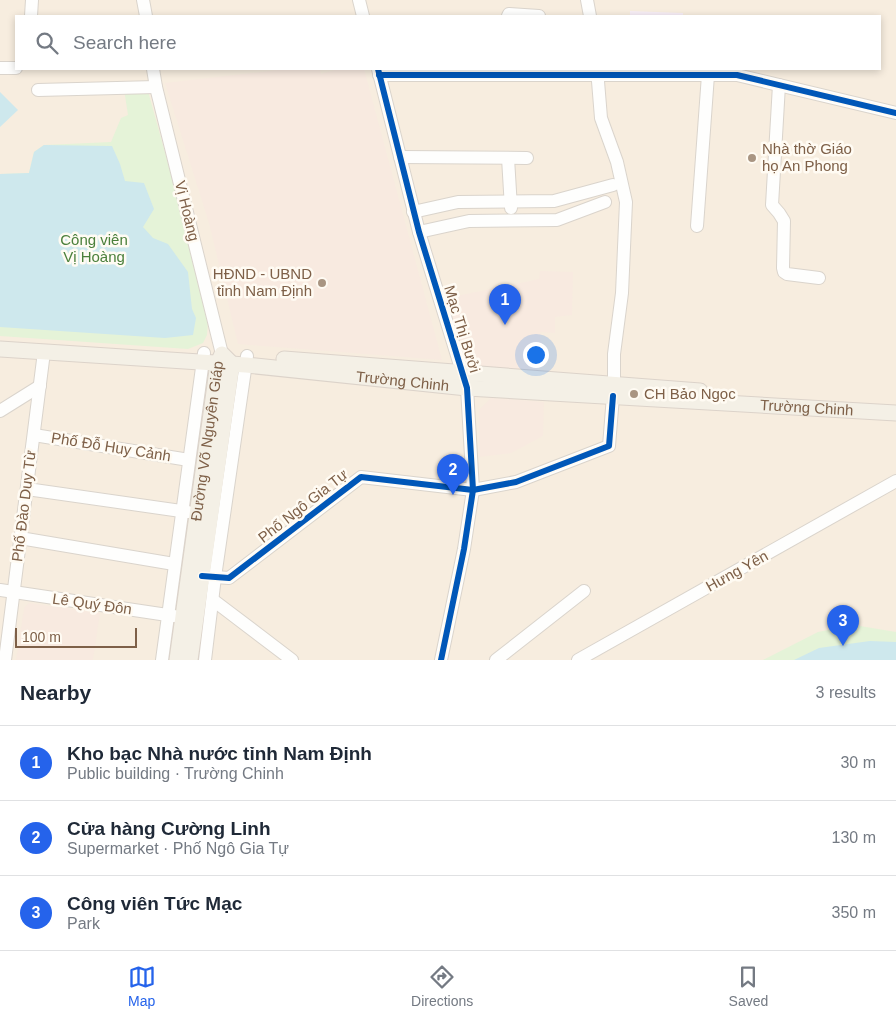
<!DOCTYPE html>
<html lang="en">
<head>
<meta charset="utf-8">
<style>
  body { margin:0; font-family:Arial,sans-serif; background:#f2f2f3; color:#1f2937 }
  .scale { position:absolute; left:15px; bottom:12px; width:122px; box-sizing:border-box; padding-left:5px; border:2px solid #7e6048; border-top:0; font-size:14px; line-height:18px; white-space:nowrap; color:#7e6048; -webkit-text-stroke:4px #fffbf3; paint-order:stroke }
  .you { position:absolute; left:535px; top:354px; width:18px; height:18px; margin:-12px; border:4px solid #fff; border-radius:50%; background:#1a73e8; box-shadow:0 0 0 8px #1a73e833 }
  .badge { display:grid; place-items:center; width:32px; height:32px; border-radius:50%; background:#2563eb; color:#fff; font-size:16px; font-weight:700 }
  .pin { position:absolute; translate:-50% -41px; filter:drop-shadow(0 1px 2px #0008) }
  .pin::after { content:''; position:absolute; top:26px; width:18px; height:15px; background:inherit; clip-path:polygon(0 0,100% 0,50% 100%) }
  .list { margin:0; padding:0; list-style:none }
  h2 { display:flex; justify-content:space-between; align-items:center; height:65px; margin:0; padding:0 20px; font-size:21px }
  h2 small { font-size:16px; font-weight:400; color:#747a83 }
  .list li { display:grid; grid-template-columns:32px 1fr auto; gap:15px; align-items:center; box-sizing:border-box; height:75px; padding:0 20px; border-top:1px solid #e0e1e3 }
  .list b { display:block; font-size:19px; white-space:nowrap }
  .list p { margin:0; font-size:16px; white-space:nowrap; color:#747a83 }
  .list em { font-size:16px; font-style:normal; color:#747a83 }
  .icon { flex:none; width:28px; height:28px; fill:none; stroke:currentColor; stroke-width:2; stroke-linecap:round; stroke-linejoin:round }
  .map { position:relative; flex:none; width:896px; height:660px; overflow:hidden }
  .search { position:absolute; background:#fff; box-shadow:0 2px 8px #0003; left:15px; right:15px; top:15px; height:55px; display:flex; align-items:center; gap:12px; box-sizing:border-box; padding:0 18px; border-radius:0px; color:#747a83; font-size:19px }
  .sheet { height:290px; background:#fff }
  nav { display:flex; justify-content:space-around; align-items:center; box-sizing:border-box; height:70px; border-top:1px solid #e0e1e3; background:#fff; font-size:14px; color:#747a83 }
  nav a { display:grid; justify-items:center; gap:2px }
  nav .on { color:#2563eb }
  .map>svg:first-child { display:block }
  .residential { fill:#f7eddf; fill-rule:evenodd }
  .commercial { fill:#f8eae0 }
  .education { fill:#f7eef6 }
  .green { fill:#e5f3d8 }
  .water { fill:#cee8ed }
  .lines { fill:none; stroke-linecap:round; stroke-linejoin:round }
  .minor-casing { stroke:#dad4cc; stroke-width:14 }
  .major-casing { stroke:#dcd3ca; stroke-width:17 }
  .minor { stroke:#fefefd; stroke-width:12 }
  .major { stroke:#f4f0e6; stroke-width:15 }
  .cycleway-casing { stroke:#fffbf3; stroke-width:9 }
  .cycleway { stroke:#0057b8; stroke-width:6 }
  .poi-dot { fill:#a99582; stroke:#fffbf3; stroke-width:2 }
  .labels { text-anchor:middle; stroke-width:5; stroke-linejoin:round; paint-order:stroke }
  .poi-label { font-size:15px; fill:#7e6048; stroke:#fffbf3; text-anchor:start }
  .street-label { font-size:15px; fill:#7e6048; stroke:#fffbf3 }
  .park-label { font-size:15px; fill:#4b803c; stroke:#fffbf3 }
</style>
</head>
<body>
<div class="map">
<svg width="896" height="660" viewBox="0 0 896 660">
  <rect width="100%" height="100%" fill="#faf7ef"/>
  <path class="residential" d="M0,0H896V660H0ZM16,16H880V69H16Z"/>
  <g class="commercial">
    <polygon points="287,69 320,69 321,74 338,69 364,69 442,360 238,344 209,223 165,83"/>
    <polygon points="540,271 573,272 572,315 555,317 555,333 540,332 543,355 538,356 537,374 469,371 447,298 539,279"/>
    <polygon points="491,398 544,402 543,436 511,453 479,457 479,410"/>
    <polygon points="29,603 100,613 93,660 16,660 24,608"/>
  </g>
  <polygon class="education" points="630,11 683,13 683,16 630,16"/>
  <g class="green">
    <polygon points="124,89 148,91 185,225 208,322 207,335 203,343 188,349 0,336 0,174 29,173 34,152 44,145 111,142 121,118 128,115"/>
    <polygon points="854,625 896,632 896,660 763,660 818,632"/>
  </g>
  <g class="water">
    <polygon points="0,92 18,110 0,127"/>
    <polygon points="44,145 112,146 120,164 125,181 144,183 154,209 143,227 153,238 168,244 188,272 192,309 196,318 193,335 165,338 0,327 0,174 29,173 34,152"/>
    <polygon points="870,641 896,642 896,660 794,660 819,648"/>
  </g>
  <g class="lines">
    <defs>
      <g id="minor">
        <polyline points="143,0 146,16"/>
        <polyline points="359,0 363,16"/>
        <polyline points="587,0 590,16"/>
        <polyline points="31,16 32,0"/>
        <polyline points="508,16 509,14 539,16"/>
        <polyline points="0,68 16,68"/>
        <polyline points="153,69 156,87 222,354"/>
        <polyline points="378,69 419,232 467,388 473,490 464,549 441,660"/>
        <polyline points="597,69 601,118 617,162 626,202 622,293 614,354 614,384"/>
        <polyline points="379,75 737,75 896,113"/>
        <polyline points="779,85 772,205 779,213 784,221 783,268 784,272 787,274 819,278"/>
        <polyline points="38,90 156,87"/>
        <polyline points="400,157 527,158"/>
        <polyline points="508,158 511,208"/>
        <polyline points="413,212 458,202 554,201 613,185"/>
        <polyline points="697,226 708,75"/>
        <polyline points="419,232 469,221 557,220 605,202"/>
        <polyline points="0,411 40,386"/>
        <polyline points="34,435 189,460"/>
        <polyline points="27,489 188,512"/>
        <polyline points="20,538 174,564"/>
        <polyline points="202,576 229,578 361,477 473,490 516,482 609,446 613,396"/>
        <polyline points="0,590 174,616"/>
        <polyline points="213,600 292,660"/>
        <polyline points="5,660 44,352"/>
        <polyline points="162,660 204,353"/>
        <polyline points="205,660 215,577 247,356"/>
        <polyline points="496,660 584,591"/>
        <polyline points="578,660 896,481"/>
      </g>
      <g id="major">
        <path id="s1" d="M0,349L246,365L467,388L896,413"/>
        <polyline points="284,359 700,391"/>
        <path id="s2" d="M177,660L218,363L222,354L232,364L190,660"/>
      </g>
    </defs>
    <use href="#minor" class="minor-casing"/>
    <use href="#major" class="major-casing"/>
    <use href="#minor" class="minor"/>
    <use href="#major" class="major"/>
    <defs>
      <g id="cycleway">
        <polyline points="378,69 419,232 467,388 473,490 464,549 441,660"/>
        <polyline points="379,75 737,75 896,113"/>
        <polyline points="202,576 229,578 361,477 473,490 516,482 609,446 613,396"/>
      </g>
    </defs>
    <use href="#cycleway" class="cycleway-casing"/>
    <use href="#cycleway" class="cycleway"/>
  </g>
  <g class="poi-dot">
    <circle cx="752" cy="158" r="5"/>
    <circle cx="322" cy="283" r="5"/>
    <circle cx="634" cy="394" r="5"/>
  </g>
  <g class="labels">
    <g class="poi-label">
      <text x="762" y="154">Nhà thờ Giáo<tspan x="762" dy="17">họ An Phong</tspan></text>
      <text x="312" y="279" text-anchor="end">HĐND - UBND<tspan x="312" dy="17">tỉnh Nam Định</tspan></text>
      <text x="644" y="399">CH Bảo Ngọc</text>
    </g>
    <g class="street-label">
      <text transform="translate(187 211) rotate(76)" y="5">Vị Hoàng</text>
      <text transform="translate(462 329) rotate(73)" y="5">Mạc Thị Bưởi</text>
      <text dy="5" stroke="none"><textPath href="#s1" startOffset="404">Trường Chinh</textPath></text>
      <text dy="5" stroke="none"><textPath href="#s1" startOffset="809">Trường Chinh</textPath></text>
      <text dy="5" stroke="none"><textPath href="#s2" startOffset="221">Đường Võ Nguyên Giáp</textPath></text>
      <text transform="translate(111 447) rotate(9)" y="5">Phố Đỗ Huy Cảnh</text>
      <text transform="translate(24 506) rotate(-83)" y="5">Phố Đào Duy Từ</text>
      <text transform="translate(303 506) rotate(-38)" y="5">Phố Ngô Gia Tự</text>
      <text transform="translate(737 571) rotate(-29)" y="5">Hưng Yên</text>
      <text transform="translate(92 604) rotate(8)" y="5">Lê Quý Đôn</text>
    </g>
    <g class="park-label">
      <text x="94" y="245">Công viên<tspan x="94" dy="17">Vị Hoàng</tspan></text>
    </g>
  </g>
</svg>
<div class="scale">100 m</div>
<div class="you"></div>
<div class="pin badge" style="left:505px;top:325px">1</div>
<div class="pin badge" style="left:453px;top:495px">2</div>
<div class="pin badge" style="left:843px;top:646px">3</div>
<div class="search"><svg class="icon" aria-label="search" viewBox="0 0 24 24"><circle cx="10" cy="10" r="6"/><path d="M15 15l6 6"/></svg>Search here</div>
</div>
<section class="sheet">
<h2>Nearby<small>3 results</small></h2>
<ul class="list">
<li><span class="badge">1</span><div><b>Kho bạc Nhà nước tỉnh Nam Định</b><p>Public building · Trường Chinh</p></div><em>30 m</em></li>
<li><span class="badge">2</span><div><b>Cửa hàng Cường Linh</b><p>Supermarket · Phố Ngô Gia Tự</p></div><em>130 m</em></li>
<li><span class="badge">3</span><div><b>Công viên Tức Mạc</b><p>Park</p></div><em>350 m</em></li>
</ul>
</section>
<nav>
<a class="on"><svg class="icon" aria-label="map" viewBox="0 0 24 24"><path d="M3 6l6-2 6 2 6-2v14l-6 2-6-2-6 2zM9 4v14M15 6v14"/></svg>Map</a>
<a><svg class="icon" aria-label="directions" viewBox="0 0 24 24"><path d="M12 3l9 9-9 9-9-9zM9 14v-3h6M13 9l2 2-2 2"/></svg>Directions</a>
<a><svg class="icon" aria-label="saved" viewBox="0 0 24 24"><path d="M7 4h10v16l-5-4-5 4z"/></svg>Saved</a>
</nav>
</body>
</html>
